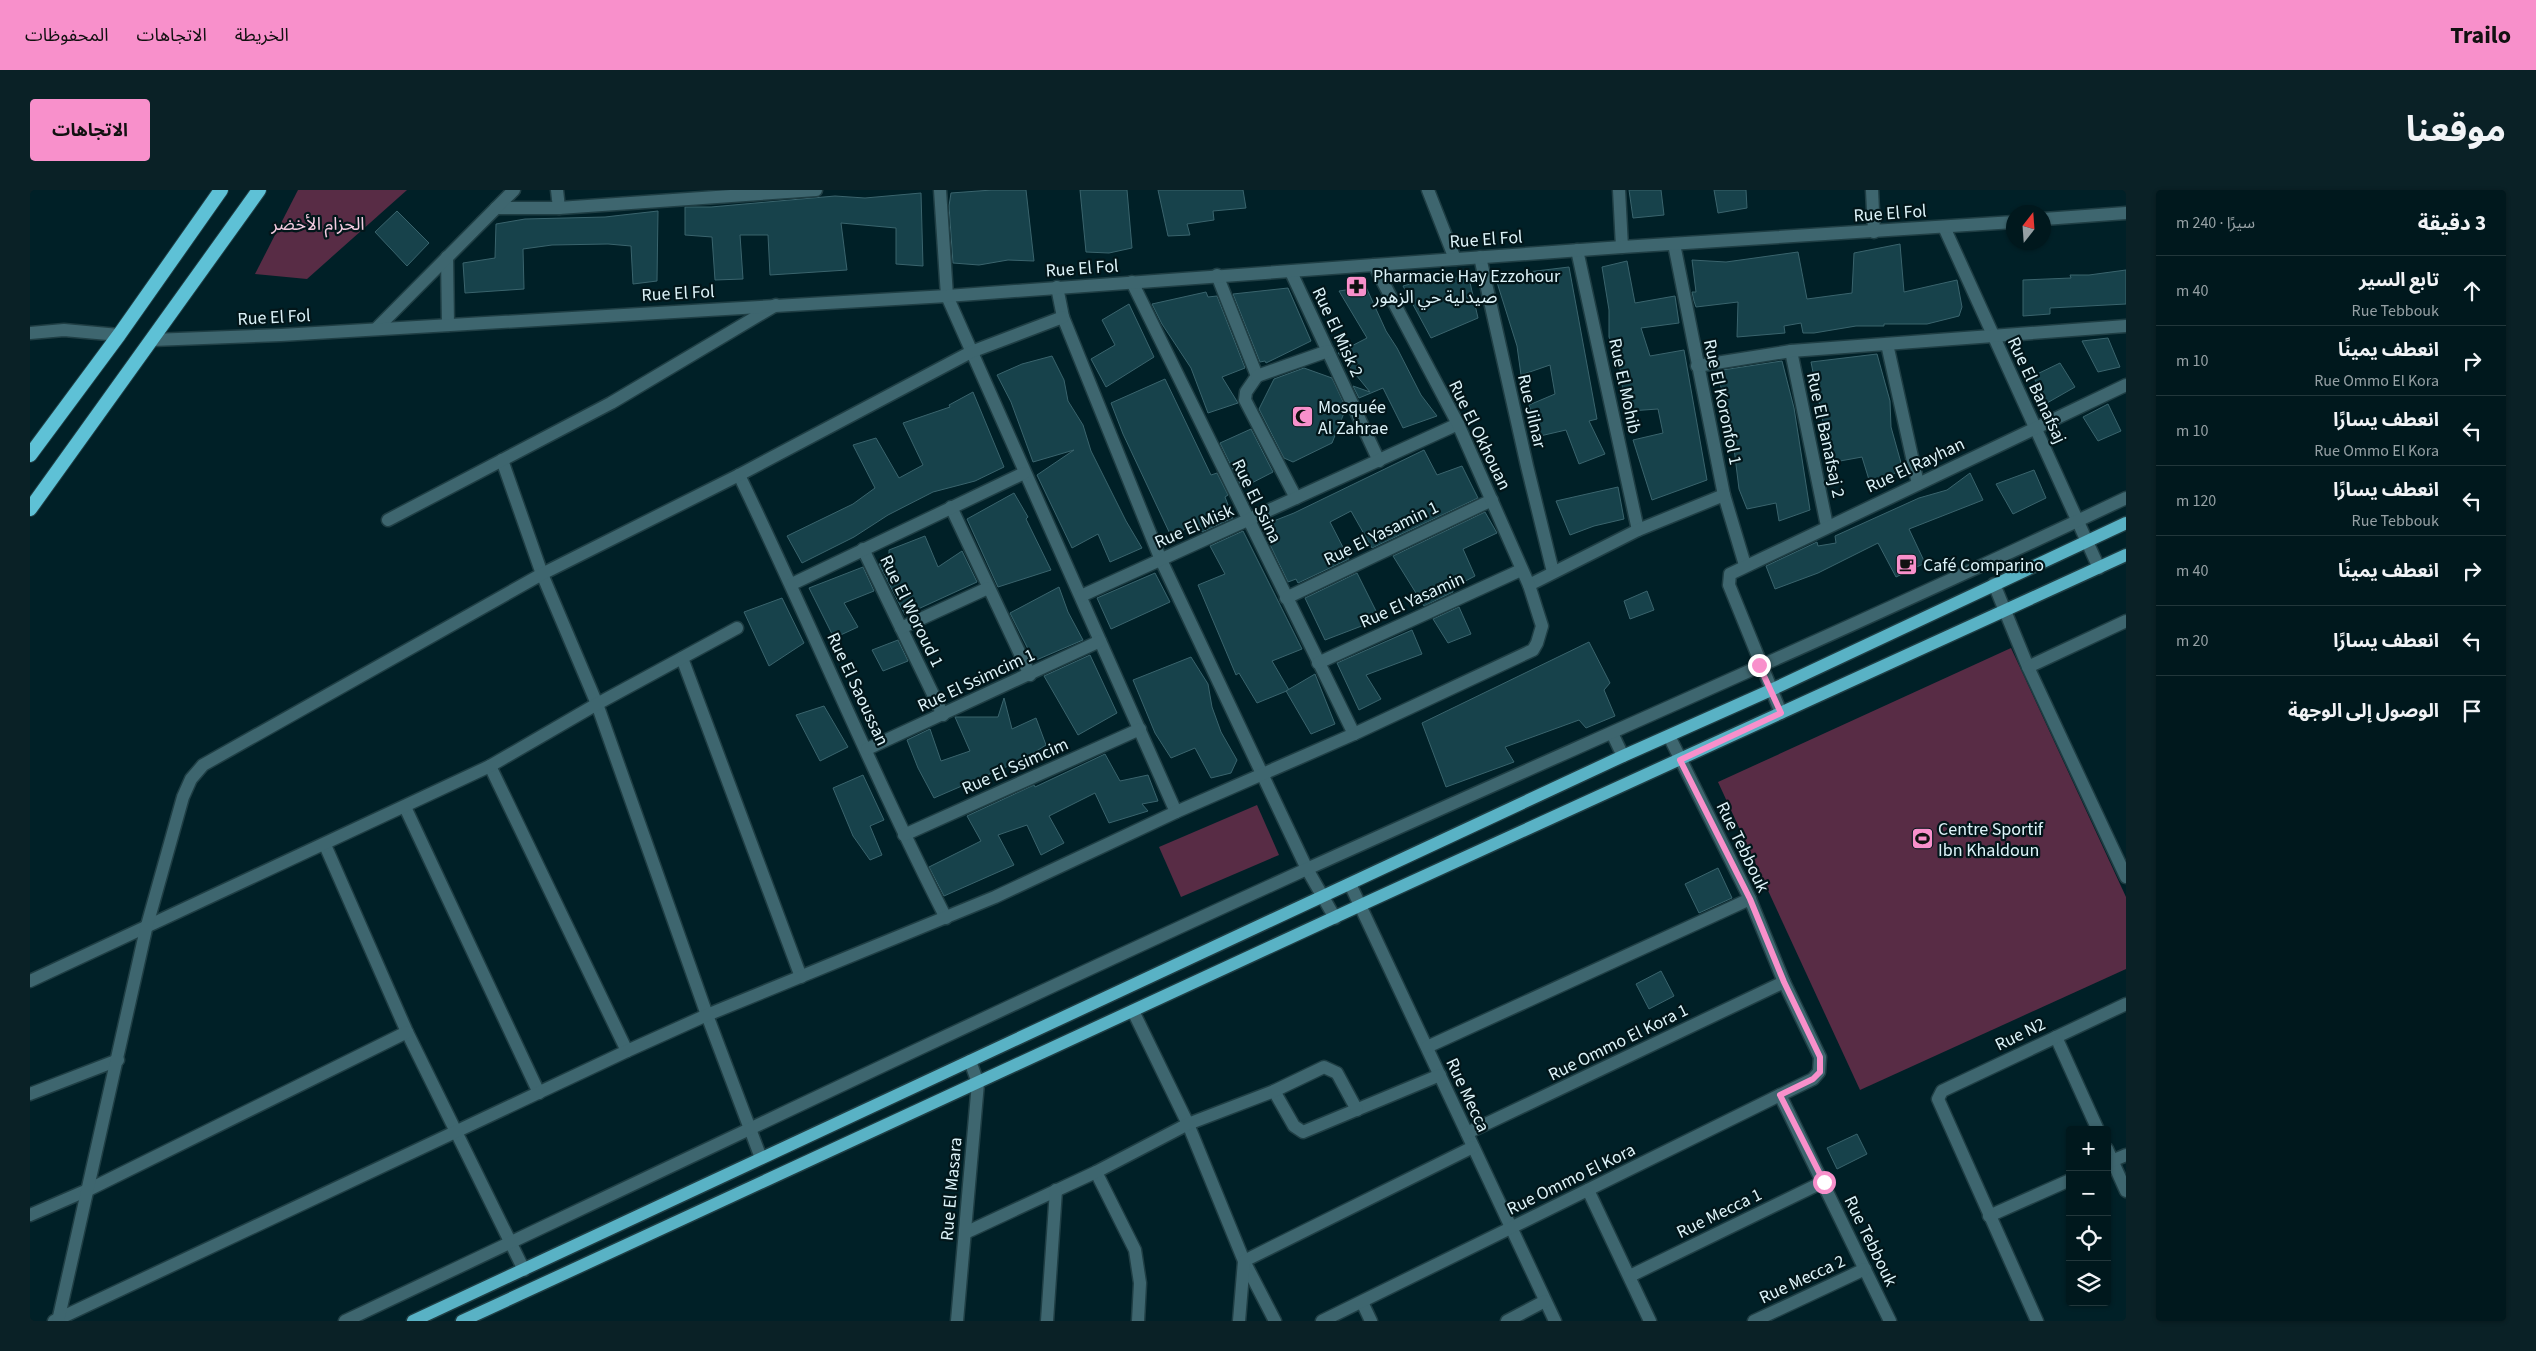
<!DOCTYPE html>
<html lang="ar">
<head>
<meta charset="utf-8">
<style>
  body { margin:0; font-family:"Source Sans 3","Noto Sans Arabic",sans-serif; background:#0a2126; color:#f1f3f6; direction:rtl }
  .controls { position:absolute; right:15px; bottom:15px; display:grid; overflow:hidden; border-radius:5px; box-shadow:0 1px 4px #0004 }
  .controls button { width:45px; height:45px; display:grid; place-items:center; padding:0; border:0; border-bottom:1px solid #22373b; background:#00181d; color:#f1f3f6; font:25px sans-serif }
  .compass { position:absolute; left:1976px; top:15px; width:45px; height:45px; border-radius:50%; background:#00181d; box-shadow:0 1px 4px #0004; rotate:17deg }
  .stop { position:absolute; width:15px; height:15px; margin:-11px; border:4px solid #f890cb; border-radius:50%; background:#fff }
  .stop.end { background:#f890cb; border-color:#fff; box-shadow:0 1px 5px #0008 }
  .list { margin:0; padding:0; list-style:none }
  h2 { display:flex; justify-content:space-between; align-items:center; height:65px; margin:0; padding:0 20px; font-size:21px }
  h2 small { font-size:16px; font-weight:400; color:#95a0a4 }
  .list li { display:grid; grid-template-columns:32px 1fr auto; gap:15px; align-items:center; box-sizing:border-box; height:70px; padding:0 20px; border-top:1px solid #22373b }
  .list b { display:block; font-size:19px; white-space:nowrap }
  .list p { margin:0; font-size:16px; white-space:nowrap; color:#95a0a4 }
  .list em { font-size:16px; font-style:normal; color:#95a0a4 }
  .icon { flex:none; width:28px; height:28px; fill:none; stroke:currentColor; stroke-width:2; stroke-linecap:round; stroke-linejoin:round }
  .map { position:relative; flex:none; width:2096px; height:1131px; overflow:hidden; direction:ltr; border-radius:5px }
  header { display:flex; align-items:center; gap:30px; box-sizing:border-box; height:70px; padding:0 25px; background:#f890cb; color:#111 }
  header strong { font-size:24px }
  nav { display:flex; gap:28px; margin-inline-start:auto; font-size:18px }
  .intro { display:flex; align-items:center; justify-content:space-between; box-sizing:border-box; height:120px; padding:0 30px }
  h1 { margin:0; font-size:35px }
  .button { padding:12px 22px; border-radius:5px; background:#f890cb; color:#111; font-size:18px; font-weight:700 }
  main { display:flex; gap:30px; padding:0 30px }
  aside { flex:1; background:#00181d; border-radius:5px; box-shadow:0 1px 4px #0004 }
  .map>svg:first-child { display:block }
  .green { fill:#582c45 }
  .building { fill:#17424b; stroke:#3a646d }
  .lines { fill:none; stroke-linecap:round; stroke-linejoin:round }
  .minor-casing { stroke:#1f3e44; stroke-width:15 }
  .tertiary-casing { stroke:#1f3e44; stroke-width:15 }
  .primary-casing { stroke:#1f3e44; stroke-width:15 }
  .trunk-casing { stroke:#1f3e44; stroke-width:16 }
  .minor { stroke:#3e666f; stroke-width:12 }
  .tertiary { stroke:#3e666f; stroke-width:12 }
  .primary { stroke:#59b2c5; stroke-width:12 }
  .trunk { stroke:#5ec1d6; stroke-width:14 }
  .route { stroke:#f890cb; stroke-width:6 }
  .labels { text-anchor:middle; stroke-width:4.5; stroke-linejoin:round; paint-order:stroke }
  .street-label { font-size:18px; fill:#ddf3f9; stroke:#02161a }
  .park-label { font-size:18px; fill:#f4cbe0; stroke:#02161a }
  .poi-label { font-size:18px; fill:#ddf3f9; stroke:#02161a; text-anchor:start }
</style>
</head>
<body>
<header>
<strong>Trailo</strong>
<nav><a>الخريطة</a><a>الاتجاهات</a><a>المحفوظات</a></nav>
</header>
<div class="intro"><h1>موقعنا</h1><a class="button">الاتجاهات</a></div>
<main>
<aside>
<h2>3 دقيقة<small>سيرًا · 240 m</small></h2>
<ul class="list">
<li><svg class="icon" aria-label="ahead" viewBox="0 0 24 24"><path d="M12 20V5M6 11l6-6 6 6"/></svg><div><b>تابع السير</b><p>Rue Tebbouk</p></div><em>40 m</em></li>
<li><svg class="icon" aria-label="right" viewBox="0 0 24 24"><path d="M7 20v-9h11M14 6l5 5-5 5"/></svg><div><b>انعطف يمينًا</b><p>Rue Ommo El Kora</p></div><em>10 m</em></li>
<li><svg class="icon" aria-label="left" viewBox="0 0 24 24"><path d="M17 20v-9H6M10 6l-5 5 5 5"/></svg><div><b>انعطف يسارًا</b><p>Rue Ommo El Kora</p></div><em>10 m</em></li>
<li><svg class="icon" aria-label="left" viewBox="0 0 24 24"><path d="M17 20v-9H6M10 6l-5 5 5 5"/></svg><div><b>انعطف يسارًا</b><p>Rue Tebbouk</p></div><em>120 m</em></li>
<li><svg class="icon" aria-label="right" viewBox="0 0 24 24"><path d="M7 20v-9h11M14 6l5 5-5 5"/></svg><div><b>انعطف يمينًا</b></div><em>40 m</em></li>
<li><svg class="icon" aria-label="left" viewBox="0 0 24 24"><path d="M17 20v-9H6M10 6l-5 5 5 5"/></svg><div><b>انعطف يسارًا</b></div><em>20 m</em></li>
<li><svg class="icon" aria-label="arrive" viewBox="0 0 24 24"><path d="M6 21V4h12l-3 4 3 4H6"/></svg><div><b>الوصول إلى الوجهة</b></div></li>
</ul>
</aside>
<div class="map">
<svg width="2096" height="1131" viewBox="0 0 2096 1131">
  <rect width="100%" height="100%" fill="#002027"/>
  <g class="green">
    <polygon points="268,0 377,0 277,89 225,84"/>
    <polygon points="1981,458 2096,707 2096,779 1830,900 1688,592"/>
    <polygon points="1227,615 1249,665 1151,707 1129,657"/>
  </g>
  <g class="building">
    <polygon points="962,0 996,0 1004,71 978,70 949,75 923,73 919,16 921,3"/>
    <polygon points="1050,0 1097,0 1102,58 1079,63 1056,62"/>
    <polygon points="1128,0 1213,0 1216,18 1183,21 1184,30 1157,34 1160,45 1138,46"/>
    <polygon points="1599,0 1631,0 1634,25 1603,28"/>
    <polygon points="1684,0 1716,0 1717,18 1688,23"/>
    <polygon points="891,3 893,76 866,74 866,38 811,33 817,80 740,85 738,45 710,45 713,89 685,90 682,47 655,45 655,17 681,17 805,6 835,8"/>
    <polygon points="367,21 399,53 377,76 345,42"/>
    <polygon points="628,21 627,91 603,94 601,56 578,54 522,55 493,59 494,99 435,103 433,73 465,68 466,34 495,29 575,27"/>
    <polygon points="1870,54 1874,102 1927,90 1932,117 1929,126 1897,134 1854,134 1854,136 1826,136 1784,143 1773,143 1771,133 1754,136 1755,143 1707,147 1708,112 1666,117 1664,111 1662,102 1666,102 1662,70 1696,72 1768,62 1777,109 1822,103 1824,63"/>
    <polygon points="1597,71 1605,113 1645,106 1649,133 1611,138 1620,166 1654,160 1677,290 1622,310 1603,250 1633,243 1628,219 1600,221 1593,201 1589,171 1579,147 1579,120 1572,77"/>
    <polygon points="1539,77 1567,229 1559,231 1575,264 1549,274 1536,240 1510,246 1499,215 1525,204 1520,175 1491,185 1487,156 1465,86"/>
    <polygon points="2096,80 2096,114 2020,118 2020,124 1993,126 1993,90 2041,88 2040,85 2059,85"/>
    <polygon points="1402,88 1439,88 1448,128 1401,148 1373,96"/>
    <polygon points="1336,97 1356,141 1367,158 1391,205 1407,226 1373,238 1353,198 1329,208 1323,196 1340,202 1308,163 1337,148 1309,101"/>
    <polygon points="1258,98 1281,151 1236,173 1235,171 1230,172 1203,104"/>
    <polygon points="1176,102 1178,107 1187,106 1215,178 1192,187 1208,213 1178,223 1161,178 1132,134 1122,114"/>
    <polygon points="1099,114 1124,167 1076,197 1061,169 1085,155 1072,130"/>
    <polygon points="2078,148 2090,177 2068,182 2052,151"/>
    <polygon points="1847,164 1860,211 1861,237 1873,280 1840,293 1832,267 1799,273 1796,247 1781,172"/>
    <polygon points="1022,166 1034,190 1038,211 1053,235 1061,261 1096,331 1112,358 1080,372 1068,344 1042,358 1007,285 1044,260 1003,272 981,212 967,185 992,174"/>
    <polygon points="1752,171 1764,218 1780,320 1749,331 1746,313 1717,319 1709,299 1700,226 1686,181"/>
    <polygon points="2030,173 2045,197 2017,213 2003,186"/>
    <polygon points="1274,178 1302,188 1316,218 1302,253 1263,272 1254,268 1229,219 1244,189"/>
    <polygon points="1135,189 1181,285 1187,283 1198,305 1195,307 1203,328 1172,342 1168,333 1141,346 1093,244 1081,213"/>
    <polygon points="943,202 974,277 945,291 903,302 858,325 824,347 772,373 757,346 823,314 845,298 823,255 846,248 869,288 893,275 873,233 920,217 919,215"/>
    <polygon points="2078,214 2091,241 2068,251 2053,227"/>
    <polygon points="1221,239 1243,282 1212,298 1190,253"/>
    <polygon points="1394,260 1407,285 1432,276 1448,308 1342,358 1321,321 1300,332 1319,369 1268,393 1266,389 1258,392 1231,336 1264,323"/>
    <polygon points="2004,280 2016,308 1983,324 1966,294"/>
    <polygon points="1940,283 1953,310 1879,339 1895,373 1866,387 1848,353 1788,383 1745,399 1736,376 1787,352 1788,356 1806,353 1805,346 1889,308 1917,300"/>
    <polygon points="1588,297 1594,329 1564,336 1540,345 1526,311"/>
    <polygon points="984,303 998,327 996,329 1021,380 968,397 937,329"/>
    <polygon points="1455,322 1467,343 1433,359 1445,386 1422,398 1423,402 1394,416 1363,366"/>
    <polygon points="1213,341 1272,459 1242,471 1259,500 1227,513 1209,483 1206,485 1168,395 1195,384 1180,356"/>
    <polygon points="895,346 908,377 932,361 947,392 875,425 849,374 859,369 859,360"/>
    <polygon points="833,377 844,401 814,413 828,437 804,448 779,398"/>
    <polygon points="1125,383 1140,412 1081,439 1067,408"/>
    <polygon points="1327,383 1350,429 1295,450 1275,408"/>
    <polygon points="1029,397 1038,422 1053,450 1004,471 980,423"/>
    <polygon points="1617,401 1624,420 1600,429 1594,411"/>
    <polygon points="752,408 774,453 739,476 714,422"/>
    <polygon points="1429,417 1441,444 1418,453 1403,429"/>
    <polygon points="1382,440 1392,464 1336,485 1351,509 1329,520 1307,473"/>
    <polygon points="868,450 878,471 853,481 842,460"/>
    <polygon points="1559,452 1580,493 1574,500 1585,526 1556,538 1549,530 1475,557 1484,572 1416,597 1392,533"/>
    <polygon points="1060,465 1087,523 1048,545 1014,486"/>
    <polygon points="1161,467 1178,494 1182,517 1191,542 1207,570 1201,583 1181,588 1165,558 1141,568 1125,543 1103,490"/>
    <polygon points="1285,484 1305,534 1281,544 1256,501"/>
    <polygon points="974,508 982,539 1006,528 1016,555 992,570 904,608 888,578 877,550 900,539 911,571 940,561 925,527 968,527"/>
    <polygon points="794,516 818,557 790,571 766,525"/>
    <polygon points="1075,564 1090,591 1118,585 1128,611 1112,614 1118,621 1079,633 1065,603 1019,626 1034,653 1011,665 997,635 968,645 984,675 914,706 899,677 951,651 937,626 1004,595 1005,597"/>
    <polygon points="833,585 854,630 840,636 852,665 840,670 823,646 803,598"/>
    <polygon points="1688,678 1702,708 1669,723 1655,694"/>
    <polygon points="1631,781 1644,806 1619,819 1606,794"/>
    <polygon points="1827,944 1837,964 1807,979 1797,958"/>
  </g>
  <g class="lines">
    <defs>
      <g id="minor">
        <polyline points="527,0 529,18"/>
        <polyline points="910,0 917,106 1146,622"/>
        <polyline points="1398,0 1425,69"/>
        <polyline points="1589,0 1592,57"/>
        <polyline points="1842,0 1844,42"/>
        <polyline points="466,18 529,18 786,0"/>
        <polyline points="1914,37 2069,378"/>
        <polyline points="1644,54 1694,305 1715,375"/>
        <polyline points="1547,60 1608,340"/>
        <polyline points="417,67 418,135"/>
        <polyline points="1450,67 1497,276 1523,382"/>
        <polyline points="1261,82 1349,271"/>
        <polyline points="1187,85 1227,186 1216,202 1215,210 1266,308"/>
        <polyline points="1102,92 1324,544"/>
        <polyline points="1027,97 1033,127 1131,370 1277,679 1305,728"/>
        <polyline points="347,138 484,0"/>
        <polyline points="0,143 34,140 89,145"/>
        <polyline points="1857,154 1888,294"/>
        <polyline points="1761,161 1797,336"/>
        <polyline points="1667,176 1761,161 2096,136"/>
        <polyline points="1227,186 1298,161"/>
        <polyline points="472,270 512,384 567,514 677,825 731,968"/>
        <path d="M709,285C780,432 842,583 916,728"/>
        <polyline points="921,317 1000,485"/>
        <polyline points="358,330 581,213 746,115"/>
        <polyline points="833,359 913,525"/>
        <polyline points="762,394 994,283"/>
        <polyline points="1964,394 1998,477 2096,687"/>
        <polyline points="1499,395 1608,340 1694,305"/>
        <polyline points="1051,406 1428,234"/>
        <polyline points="1256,408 1462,310"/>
        <polyline points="871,438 958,398"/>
        <polyline points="652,468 771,787"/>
        <polyline points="1288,473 1491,380"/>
        <polyline points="1998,477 2096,431"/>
        <polyline points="1751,523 1699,395 1700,384 2096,195"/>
        <polyline points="1582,543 1593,566"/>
        <polyline points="837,559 1070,451"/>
        <polyline points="460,576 597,861"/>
        <polyline points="375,617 509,903"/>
        <polyline points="874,645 1110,539"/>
        <polyline points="295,655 377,842 494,1080"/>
        <polyline points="1320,694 1525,1131"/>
        <polyline points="0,791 460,576 567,514 707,438"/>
        <polyline points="1103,821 1158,934 1214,1071 1245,1131"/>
        <polyline points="2026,847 2068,940"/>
        <polyline points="1397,857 1720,709"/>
        <polyline points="1244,901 1264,936 1273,942 1410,885"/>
        <polyline points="0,904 88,870"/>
        <polyline points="1750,905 1860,1131"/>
        <polyline points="1437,943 1754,792"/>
        <polyline points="2077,959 2096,1001"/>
        <polyline points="2077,973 2096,965"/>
        <polyline points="1066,982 1105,1060 1110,1093 1108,1131"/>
        <polyline points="1558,1000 1620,1131"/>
        <polyline points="0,1025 60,999 377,842"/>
        <polyline points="1959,1026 2040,990"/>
        <polyline points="935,1043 1066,982 1158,934 1244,901 1294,877 1307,883 1327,920"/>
        <polyline points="1600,1086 1793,992"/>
        <polyline points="1332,1112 1341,1131"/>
        <polyline points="24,1131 597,861 677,825 965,707 1146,622 1324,544 1503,460 1507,453 1512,436 1499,395 1428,234 1344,75"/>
        <polyline points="28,1131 116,739 153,607 161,589 173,575 512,384 709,285 941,162 1033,127"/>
        <path d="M315,1131C636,979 956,825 1279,678C1551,555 1826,436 2096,308"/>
        <polyline points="927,1131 948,893 940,871"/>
        <polyline points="1017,1131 1026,1000"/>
        <polyline points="1209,1131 1214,1071 1443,957"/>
        <polyline points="1292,1131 1750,905 1783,889 1789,882 1790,867 1754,792 1720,709 1639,546"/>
        <polyline points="1477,1131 1515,1111"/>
        <polyline points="1724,1131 1835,1079"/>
        <polyline points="2007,1131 1908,909 1912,901 2096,814"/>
      </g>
      <g id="tertiary">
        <polyline points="2014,29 2096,23"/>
        <polyline points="122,150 251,145 917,106 1592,57 1984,32"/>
      </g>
      <g id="primary">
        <polyline points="383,1131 1593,566 1741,500 2096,333"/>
        <polyline points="432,1131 1331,715 2096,365"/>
      </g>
      <g id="trunk">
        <polyline points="0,265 89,145 191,0"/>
        <polyline points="0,319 229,0"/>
      </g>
    </defs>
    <use href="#minor" class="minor-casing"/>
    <use href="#tertiary" class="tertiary-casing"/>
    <use href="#primary" class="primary-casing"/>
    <use href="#trunk" class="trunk-casing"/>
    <use href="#minor" class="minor"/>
    <use href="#tertiary" class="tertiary"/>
    <use href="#primary" class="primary"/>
    <use href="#trunk" class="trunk"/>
  </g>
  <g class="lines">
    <polyline class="route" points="1729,475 1751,523 1650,570 1720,709 1754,792 1790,867 1790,882 1783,889 1750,905 1794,992"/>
  </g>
  <defs>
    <symbol id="pharmacy-square" viewBox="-11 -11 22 22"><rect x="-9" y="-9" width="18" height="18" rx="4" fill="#f890cb" stroke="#02161a"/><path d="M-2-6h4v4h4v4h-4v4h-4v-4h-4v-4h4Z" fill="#111"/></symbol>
    <symbol id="mosque-square" viewBox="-11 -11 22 22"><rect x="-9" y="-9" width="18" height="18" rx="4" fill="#f890cb" stroke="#02161a"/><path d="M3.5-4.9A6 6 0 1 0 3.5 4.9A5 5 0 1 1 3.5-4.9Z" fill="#111"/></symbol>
    <symbol id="cafe-square" viewBox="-11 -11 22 22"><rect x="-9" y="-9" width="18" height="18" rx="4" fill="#f890cb" stroke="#02161a"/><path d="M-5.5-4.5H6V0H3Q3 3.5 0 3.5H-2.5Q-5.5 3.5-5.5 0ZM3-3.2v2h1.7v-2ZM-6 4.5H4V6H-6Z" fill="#111"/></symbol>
    <symbol id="stadium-square" viewBox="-11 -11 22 22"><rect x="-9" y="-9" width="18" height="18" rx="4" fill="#f890cb" stroke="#02161a"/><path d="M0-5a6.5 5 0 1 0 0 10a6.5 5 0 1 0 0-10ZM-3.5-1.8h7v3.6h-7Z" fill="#111"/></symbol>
  </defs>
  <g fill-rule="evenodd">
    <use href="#pharmacy-square" x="1314" y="84" width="25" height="25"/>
    <use href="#mosque-square" x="1260" y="214" width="25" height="25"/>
    <use href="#cafe-square" x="1864" y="362" width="25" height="25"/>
    <use href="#stadium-square" x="1880" y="636" width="25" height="25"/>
  </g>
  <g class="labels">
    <g class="street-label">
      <text transform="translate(1860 23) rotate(-4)" y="6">Rue El Fol</text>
      <text transform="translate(1456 49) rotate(-4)" y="6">Rue El Fol</text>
      <text transform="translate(1052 78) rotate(-4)" y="6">Rue El Fol</text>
      <text transform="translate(648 103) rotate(-3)" y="6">Rue El Fol</text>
      <text transform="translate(244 127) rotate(-3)" y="6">Rue El Fol</text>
      <text transform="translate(1308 142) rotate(65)" y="6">Rue El Misk 2</text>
      <text transform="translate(1595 196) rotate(78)" y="6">Rue El Mohib</text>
      <text transform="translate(2007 200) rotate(65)" y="6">Rue El Banafsaj</text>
      <text transform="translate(1693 212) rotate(78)" y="6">Rue El Koronfol 1</text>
      <text transform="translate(1502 221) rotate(77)" y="6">Rue Jilnar</text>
      <text transform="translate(1450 245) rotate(64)" y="6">Rue El Okhouan</text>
      <text transform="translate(1796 245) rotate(78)" y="6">Rue El Banafsaj 2</text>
      <text transform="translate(1885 275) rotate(-25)" y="6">Rue El Rayhan</text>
      <text transform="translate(1227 311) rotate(64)" y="6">Rue El Ssina</text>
      <text transform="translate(1164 336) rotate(-24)" y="6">Rue El Misk</text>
      <text transform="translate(1351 343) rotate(-26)" y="6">Rue El Yasamin 1</text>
      <text transform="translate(1382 410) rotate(-24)" y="6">Rue El Yasamin</text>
      <text transform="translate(882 421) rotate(64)" y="6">Rue El Woroud 1</text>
      <text transform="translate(946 490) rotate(-25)" y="6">Rue El Ssimcim 1</text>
      <text transform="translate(828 499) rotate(65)" y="6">Rue El Saoussan</text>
      <text transform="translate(985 576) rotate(-24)" y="6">Rue El Ssimcim</text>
      <text transform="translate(1713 657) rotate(64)" y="6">Rue Tebbouk</text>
      <text transform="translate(1990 844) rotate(-26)" y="6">Rue N2</text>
      <text transform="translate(1588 852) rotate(-26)" y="6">Rue Ommo El Kora 1</text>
      <text transform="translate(1438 905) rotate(65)" y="6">Rue Mecca</text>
      <text transform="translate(1541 989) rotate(-26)" y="6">Rue Ommo El Kora</text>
      <text transform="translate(921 999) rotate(-85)" y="6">Rue El Masara</text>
      <text transform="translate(1689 1023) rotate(-26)" y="6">Rue Mecca 1</text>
      <text transform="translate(1841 1051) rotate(64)" y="6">Rue Tebbouk</text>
      <text transform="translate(1772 1089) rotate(-25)" y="6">Rue Mecca 2</text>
    </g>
    <g class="park-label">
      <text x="288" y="40">الحزام الأخضر</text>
    </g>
    <g class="poi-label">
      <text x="1343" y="92">Pharmacie Hay Ezzohour<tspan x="1343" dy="21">صيدلية حي الزهور</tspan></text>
      <text x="1288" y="223">Mosquée<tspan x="1288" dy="21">Al Zahrae</tspan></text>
      <text x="1893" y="381">Café Comparino</text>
      <text x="1908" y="645">Centre Sportif<tspan x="1908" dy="21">Ibn Khaldoun</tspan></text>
    </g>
  </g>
</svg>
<div class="controls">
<button>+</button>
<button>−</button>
<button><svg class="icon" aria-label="locate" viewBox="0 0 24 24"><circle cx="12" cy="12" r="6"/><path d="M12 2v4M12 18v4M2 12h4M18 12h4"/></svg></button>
<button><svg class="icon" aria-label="layers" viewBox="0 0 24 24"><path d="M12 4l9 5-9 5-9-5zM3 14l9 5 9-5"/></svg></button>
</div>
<svg class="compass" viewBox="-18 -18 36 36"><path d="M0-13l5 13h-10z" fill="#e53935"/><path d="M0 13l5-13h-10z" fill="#95a0a4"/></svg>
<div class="stop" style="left:1794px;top:992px"></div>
<div class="stop end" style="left:1729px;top:475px"></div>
</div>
</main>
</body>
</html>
